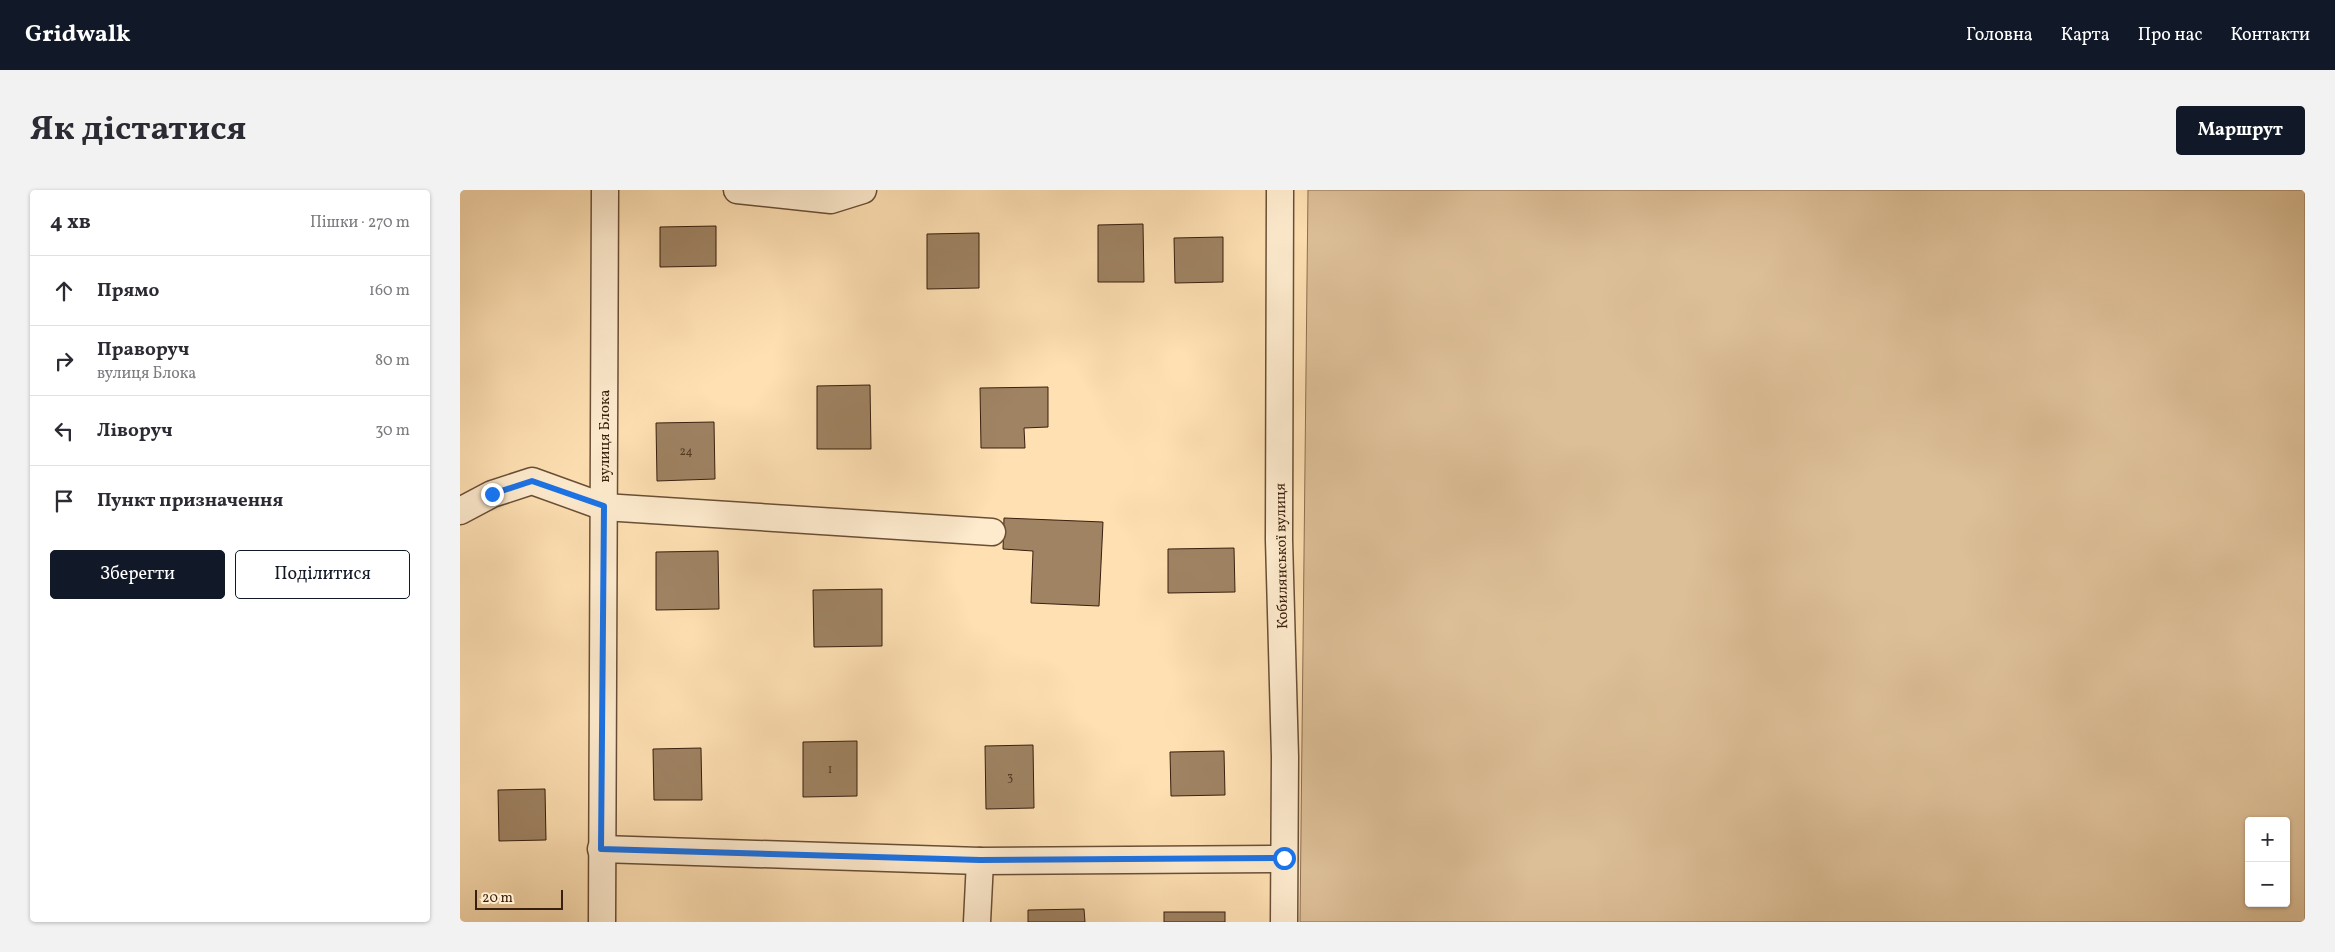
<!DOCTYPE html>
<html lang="uk">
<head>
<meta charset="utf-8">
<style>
  body { margin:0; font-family:Vollkorn,serif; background:#f2f2f3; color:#2b2b33 }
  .controls { position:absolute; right:15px; bottom:15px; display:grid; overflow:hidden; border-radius:5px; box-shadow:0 1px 4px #0004 }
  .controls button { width:45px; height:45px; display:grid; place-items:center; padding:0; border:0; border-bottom:1px solid #e1e1e2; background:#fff; color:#2b2b33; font:25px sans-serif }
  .scale { position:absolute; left:15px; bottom:12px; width:88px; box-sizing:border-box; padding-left:5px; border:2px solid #391f0d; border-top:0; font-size:14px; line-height:18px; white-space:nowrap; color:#391f0d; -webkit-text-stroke:4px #feebce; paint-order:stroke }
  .stop { position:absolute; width:15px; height:15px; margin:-11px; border:4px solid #1a73e8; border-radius:50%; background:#fff }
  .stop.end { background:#1a73e8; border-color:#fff; box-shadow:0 1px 5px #0008 }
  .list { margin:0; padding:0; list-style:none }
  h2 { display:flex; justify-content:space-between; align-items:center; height:65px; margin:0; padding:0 20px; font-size:21px }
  h2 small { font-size:16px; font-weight:400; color:#7c7c81 }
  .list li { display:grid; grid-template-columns:32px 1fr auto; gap:15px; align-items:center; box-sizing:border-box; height:70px; padding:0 20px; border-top:1px solid #e1e1e2 }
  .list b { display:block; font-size:19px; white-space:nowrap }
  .list p { margin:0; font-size:16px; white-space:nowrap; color:#7c7c81 }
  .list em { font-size:16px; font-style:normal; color:#7c7c81 }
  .actions { display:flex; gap:10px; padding:15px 20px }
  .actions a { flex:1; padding:11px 0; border:1px solid #111827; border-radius:5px; text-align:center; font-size:18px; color:#111827 }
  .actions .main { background:#111827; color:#fff }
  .icon { flex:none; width:28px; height:28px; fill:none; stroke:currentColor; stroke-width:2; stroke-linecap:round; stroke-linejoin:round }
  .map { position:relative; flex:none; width:1845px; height:732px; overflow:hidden; border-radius:5px }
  header { display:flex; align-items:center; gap:30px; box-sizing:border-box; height:70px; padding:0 25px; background:#111827; color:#fff }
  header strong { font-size:24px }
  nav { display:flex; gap:28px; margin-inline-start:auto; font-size:18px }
  .intro { display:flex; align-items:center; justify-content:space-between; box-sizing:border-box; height:120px; padding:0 30px }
  h1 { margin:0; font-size:35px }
  .button { padding:12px 22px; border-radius:5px; background:#111827; color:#fff; font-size:18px; font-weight:700 }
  main { display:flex; gap:30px; padding:0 30px }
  aside { flex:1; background:#fff; border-radius:5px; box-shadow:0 1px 4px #0004 }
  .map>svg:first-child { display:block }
  .green { fill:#ddbf97; stroke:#8b6f52; fill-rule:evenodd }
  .building { fill:#9f8363; stroke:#391f0d }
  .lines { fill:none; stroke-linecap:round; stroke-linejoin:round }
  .minor-casing { stroke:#6a4f36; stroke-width:29 }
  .minor { stroke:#feebce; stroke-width:26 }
  .route { stroke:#1a73e8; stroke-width:6 }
  .labels { text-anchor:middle; stroke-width:4; stroke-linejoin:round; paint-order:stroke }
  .number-label { font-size:12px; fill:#523822 }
  .street-label { font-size:15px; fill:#391f0d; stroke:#feebce }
</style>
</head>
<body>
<header>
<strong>Gridwalk</strong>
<nav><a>Головна</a><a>Карта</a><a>Про нас</a><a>Контакти</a></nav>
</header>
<div class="intro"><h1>Як дістатися</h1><a class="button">Маршрут</a></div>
<main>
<aside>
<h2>4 хв<small>Пішки · 270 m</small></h2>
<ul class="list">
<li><svg class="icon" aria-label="ahead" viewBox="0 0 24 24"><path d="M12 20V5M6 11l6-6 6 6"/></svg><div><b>Прямо</b></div><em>160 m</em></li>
<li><svg class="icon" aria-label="right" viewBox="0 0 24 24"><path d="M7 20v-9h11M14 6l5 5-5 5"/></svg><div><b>Праворуч</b><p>вулиця Блока</p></div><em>80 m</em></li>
<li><svg class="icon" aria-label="left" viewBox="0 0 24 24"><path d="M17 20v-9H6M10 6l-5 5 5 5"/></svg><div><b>Ліворуч</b></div><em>30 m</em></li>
<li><svg class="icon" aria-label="arrive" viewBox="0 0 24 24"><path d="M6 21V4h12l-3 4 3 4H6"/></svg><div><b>Пункт призначення</b></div></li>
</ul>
<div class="actions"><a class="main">Зберегти</a><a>Поділитися</a></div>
</aside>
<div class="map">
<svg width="1845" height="732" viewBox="0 0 1845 732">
  <rect width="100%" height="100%" fill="#fee0b3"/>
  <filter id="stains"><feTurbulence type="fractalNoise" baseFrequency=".004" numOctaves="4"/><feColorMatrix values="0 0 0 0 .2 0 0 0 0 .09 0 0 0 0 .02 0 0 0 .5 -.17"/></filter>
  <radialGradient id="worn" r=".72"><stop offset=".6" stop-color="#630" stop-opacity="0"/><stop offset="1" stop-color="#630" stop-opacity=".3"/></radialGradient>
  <path class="green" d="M848,0H1845V732H840ZM1789,631H1826V713H1789Z"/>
  <g class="building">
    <polygon points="683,34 684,92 638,92 638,35"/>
    <polygon points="256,36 256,76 200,77 200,37"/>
    <polygon points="519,43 519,98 467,99 467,44"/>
    <polygon points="763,47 763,92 715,93 714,48"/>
    <polygon points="410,195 411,259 357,259 357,196"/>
    <polygon points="588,197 588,237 564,238 565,258 521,258 520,198"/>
    <polygon points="254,232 255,289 197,291 196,233"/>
    <polygon points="544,328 643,332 639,416 571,413 573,361 543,359"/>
    <polygon points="774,358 775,402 708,403 708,359"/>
    <polygon points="258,361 259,419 196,420 196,362"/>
    <polygon points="422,399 422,456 354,457 353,400"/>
    <polygon points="397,551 397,606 343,607 343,552"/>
    <polygon points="573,555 574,618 526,619 525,556"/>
    <polygon points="241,558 242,610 194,610 193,559"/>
    <polygon points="764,561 765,605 711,606 710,562"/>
    <polygon points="85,599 86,650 39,651 38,600"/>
    <polygon points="624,719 625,732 568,732 568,720"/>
    <rect x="704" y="722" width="61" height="10"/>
  </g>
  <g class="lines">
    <defs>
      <g id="minor">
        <polyline points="277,0 371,10 403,0"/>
        <polyline points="820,0 819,350 825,567 824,732"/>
        <polyline points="0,321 32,304 72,291 144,317 532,342"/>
        <polyline points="141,659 520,671 824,669"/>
        <polyline points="142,732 145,0"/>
        <polyline points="517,732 520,671"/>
      </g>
    </defs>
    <use href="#minor" class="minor-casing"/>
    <use href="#minor" class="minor"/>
  </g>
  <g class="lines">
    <polyline class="route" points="32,304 72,291 144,316 141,659 520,670 824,668"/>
  </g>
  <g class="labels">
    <g class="number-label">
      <text x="226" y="265">24</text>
      <text x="370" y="583">1</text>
      <text x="550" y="591">3</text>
    </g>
    <g class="street-label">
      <text transform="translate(144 246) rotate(-90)" y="5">вулиця Блока</text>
      <text transform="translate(821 366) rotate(-91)" y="5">Кобилянської вулиця</text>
    </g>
  </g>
  <rect width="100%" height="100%" filter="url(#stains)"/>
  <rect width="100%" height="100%" fill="url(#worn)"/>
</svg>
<div class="controls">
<button>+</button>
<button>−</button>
</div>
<div class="scale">20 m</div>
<div class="stop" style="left:824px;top:668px"></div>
<div class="stop end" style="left:32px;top:304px"></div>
</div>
</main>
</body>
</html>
